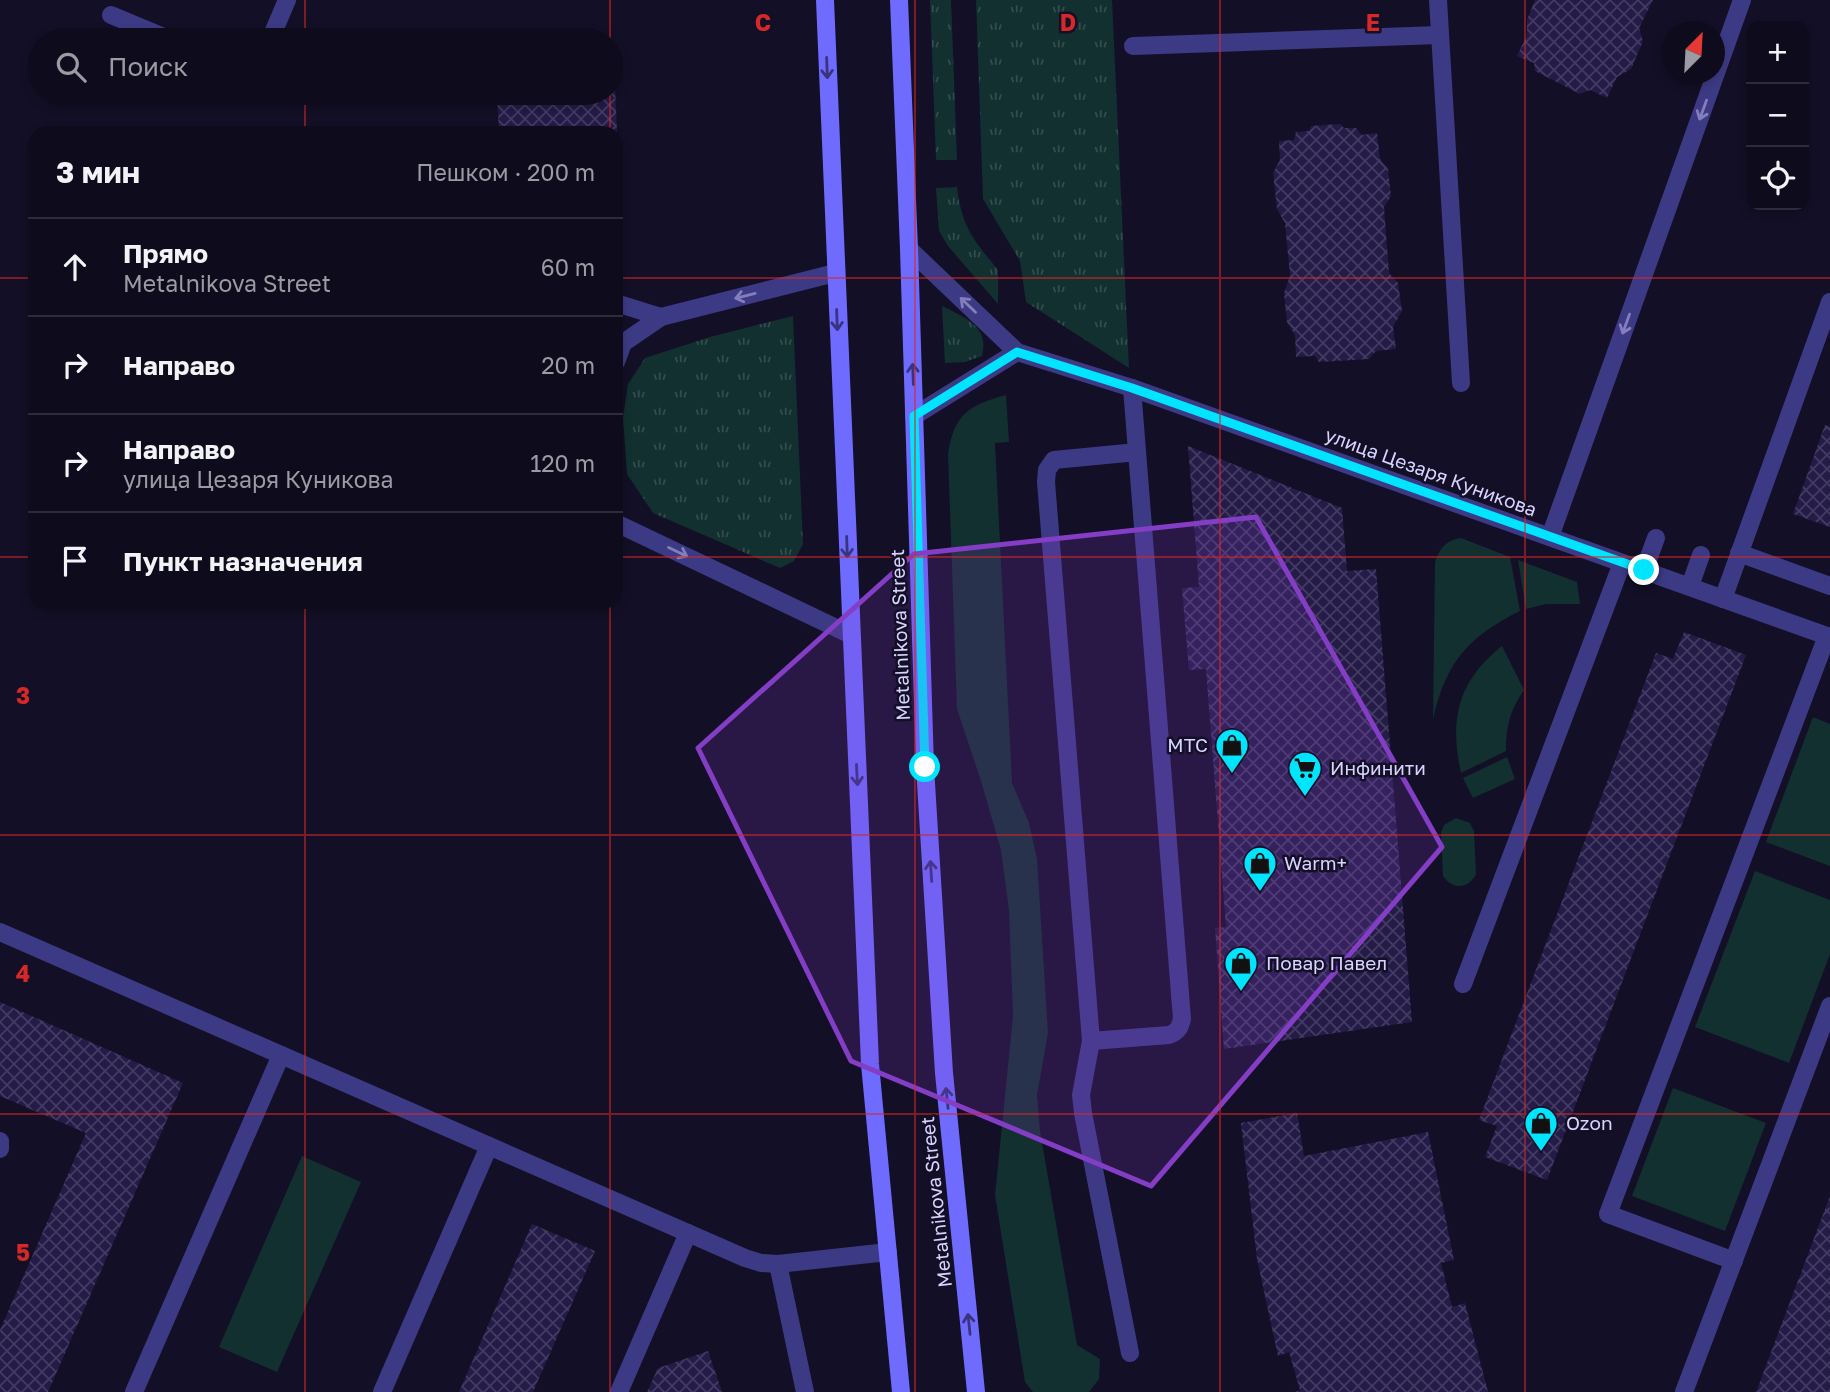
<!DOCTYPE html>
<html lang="ru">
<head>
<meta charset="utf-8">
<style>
  body { margin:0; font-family:"Golos Text",sans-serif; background:#1c1929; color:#f1f3f6 }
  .controls { position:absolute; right:21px; top:21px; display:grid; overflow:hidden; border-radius:14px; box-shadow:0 4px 10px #0003 }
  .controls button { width:63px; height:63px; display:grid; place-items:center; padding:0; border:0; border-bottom:2px solid #2e2b3b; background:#0e0b1c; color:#f1f3f6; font:35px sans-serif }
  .compass { position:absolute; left:1662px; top:21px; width:63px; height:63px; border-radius:50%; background:#0e0b1c; box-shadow:0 4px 10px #0003; rotate:24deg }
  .stop { position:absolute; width:21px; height:21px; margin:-16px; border:5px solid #00e5ff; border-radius:50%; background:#fff }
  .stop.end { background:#00e5ff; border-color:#fff; box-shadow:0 2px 7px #0008 }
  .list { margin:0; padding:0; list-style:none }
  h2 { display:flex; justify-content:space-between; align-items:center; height:91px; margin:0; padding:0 28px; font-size:30px }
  h2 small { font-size:23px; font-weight:400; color:#9b9ba3 }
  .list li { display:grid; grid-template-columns:46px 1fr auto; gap:21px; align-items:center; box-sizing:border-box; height:98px; padding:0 28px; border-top:2px solid #2e2b3b }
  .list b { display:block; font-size:26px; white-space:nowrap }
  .list p { margin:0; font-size:23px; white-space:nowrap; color:#9b9ba3 }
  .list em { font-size:23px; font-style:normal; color:#9b9ba3 }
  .icon { flex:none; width:38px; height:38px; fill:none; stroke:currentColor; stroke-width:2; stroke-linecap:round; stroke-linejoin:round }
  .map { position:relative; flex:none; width:1830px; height:1392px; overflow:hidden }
  .search { position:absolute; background:#0e0b1c; box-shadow:0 4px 10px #0003; left:28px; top:28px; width:595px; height:77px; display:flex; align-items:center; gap:18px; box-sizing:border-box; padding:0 24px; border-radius:38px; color:#9b9ba3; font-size:26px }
  .panel { position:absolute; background:#0e0b1c; box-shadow:0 4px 10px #0003; left:28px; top:126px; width:595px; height:483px; border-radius:21px }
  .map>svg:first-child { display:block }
  .grass { fill:url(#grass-tufts) }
  .park { fill:#12302f }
  .building { fill:url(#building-cross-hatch) }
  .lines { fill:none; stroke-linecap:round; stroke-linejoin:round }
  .lane { stroke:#3d3a85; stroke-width:18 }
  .street { stroke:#3d3a85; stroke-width:18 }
  .secondary { stroke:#6f6bff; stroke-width:18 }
  .oneway { stroke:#38347d }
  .oneway2 { stroke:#837fbc }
  .route { stroke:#00e5ff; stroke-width:9 }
  .marked { fill:#843dc5; fill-opacity:0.2; stroke:#843dc5; stroke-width:5; stroke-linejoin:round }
  .grid { fill:none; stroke:#d62828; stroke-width:2; stroke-opacity:0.55 }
  .labels { text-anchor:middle; stroke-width:5; stroke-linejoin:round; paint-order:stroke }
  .street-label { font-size:19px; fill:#d9d4ff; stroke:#130f26 }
  .poi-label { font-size:19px; fill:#d9d4ff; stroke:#130f26; text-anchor:start }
  .grid-label { font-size:23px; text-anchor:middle; font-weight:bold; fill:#d62828; stroke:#130f26; stroke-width:5; stroke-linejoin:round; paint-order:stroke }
</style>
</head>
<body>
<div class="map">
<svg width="1830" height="1392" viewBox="0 0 1830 1392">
  <defs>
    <pattern id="grass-tufts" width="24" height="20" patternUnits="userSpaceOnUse" patternTransform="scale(1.75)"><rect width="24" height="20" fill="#12302f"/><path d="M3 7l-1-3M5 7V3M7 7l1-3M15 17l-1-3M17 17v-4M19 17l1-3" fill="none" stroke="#344d4e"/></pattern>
    <pattern id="building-cross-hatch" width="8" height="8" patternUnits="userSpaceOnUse" patternTransform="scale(1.75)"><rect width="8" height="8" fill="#241b47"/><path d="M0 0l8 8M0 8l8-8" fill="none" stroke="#433b63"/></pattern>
  </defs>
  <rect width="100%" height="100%" fill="#130f26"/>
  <g class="grass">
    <polygon points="930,0 951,0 957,160 936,160"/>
    <polygon points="976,0 1112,0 1129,368 1026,302 1020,261 983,199"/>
    <path d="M957,187C962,228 973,239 998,270V304L948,246L939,231L936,188Z"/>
    <path d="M942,306C964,317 990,326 982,356L965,362L945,363Z"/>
    <polygon points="793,316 803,544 794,561 780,568 653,513 627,474 623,418 628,384 645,358 710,337"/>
  </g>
  <g class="park">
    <path d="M1006,395L1009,442L995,443L1012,783L1029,823L1037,859L1048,1033L1037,1095L1040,1131L1077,1345L1100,1359L1099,1379L1089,1392H1033L1025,1382L995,1195L1013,1016L1009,910L1001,850L981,781L957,709L948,454C954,414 969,405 1006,395Z"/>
    <path d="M1461,538L1510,557L1520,611C1468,637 1446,662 1433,719L1435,562C1441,547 1445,541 1461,538Z"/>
    <polygon points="1518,560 1577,582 1580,604 1546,604 1526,609"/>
    <path d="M1502,646L1524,690C1510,710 1506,727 1506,751L1461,773C1449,719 1458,681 1502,646Z"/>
    <polygon points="1813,717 1830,724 1830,866 1766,842"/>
    <polygon points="1507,757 1515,779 1473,798 1463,778"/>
    <path d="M1456,818L1470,823L1474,831L1476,875C1467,889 1453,890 1443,876L1441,832L1444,825Z"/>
    <polygon points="1755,871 1830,900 1830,954 1789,1063 1695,1027"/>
    <polygon points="1673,1088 1766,1123 1725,1231 1632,1196"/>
    <polygon points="302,1156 361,1182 277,1372 219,1347"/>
  </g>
  <g class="building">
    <polygon points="1535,0 1653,0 1639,28 1643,41 1631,69 1617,77 1607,98 1590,90 1580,94 1535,71 1534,63 1517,56 1527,35 1527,20"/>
    <polygon points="611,84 615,84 617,133 499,133 497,93 611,93"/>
    <polygon points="1340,124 1344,128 1356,128 1362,135 1377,133 1380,159 1388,169 1391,196 1384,207 1389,273 1398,283 1402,311 1393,327 1396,349 1376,351 1369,359 1319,362 1315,356 1296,357 1295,335 1287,322 1284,293 1290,276 1285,223 1277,209 1273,173 1280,160 1279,141 1294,140 1296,132 1309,131 1311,126"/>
    <polygon points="616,153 618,153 619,177 616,177"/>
    <polygon points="1825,425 1830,427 1830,527 1793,514"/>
    <polygon points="1188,446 1342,508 1347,571 1376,569 1412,1022 1224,1049 1215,928 1226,927 1206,669 1189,670 1182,588 1199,587"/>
    <polygon points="1684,632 1746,655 1547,1180 1485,1157 1497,1126 1479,1120 1656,653 1673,659"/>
    <polygon points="0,1002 183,1083 48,1392 0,1392 0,1330 86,1133 0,1096"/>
    <polygon points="1297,1113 1304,1156 1428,1132 1454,1260 1441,1263 1452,1307 1465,1303 1488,1392 1295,1392 1300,1390 1289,1352 1278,1356 1257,1259 1241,1123"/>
    <polygon points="1830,1196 1830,1392 1756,1392"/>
    <polygon points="532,1224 595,1251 533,1392 459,1392"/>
    <polygon points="708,1351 722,1392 647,1392 658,1368"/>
  </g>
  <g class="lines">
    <g class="lane">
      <polyline points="1438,0 1461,383"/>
      <polyline points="111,15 171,40"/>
      <polyline points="270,40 287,0"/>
      <polyline points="1133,46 1439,35"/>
      <polyline points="616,303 661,317"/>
      <polyline points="616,362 623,343 661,317 835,273"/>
      <path d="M1132,388L1182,1019C1180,1027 1178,1032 1169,1035L1091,1041L1046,482L1047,470L1054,460L1137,452"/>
      <polyline points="616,523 851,635"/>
      <polyline points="1739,553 1830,586"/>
      <polyline points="1644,570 1656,538"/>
      <polyline points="1690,586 1701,555"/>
      <polyline points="1723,599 1830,302"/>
      <polyline points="0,932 745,1258 761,1263 778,1264 888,1252"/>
      <polyline points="1463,984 1622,563"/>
      <polyline points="1091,1041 1081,1095 1083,1113 1130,1353"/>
      <polyline points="0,1141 0,1149"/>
      <polyline points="1734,1261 1608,1214 1827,636"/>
      <polyline points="778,1264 805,1392"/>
      <polyline points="134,1392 281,1055"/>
      <polyline points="382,1392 489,1146"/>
      <polyline points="619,1392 688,1233"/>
      <polyline points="1684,1392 1830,1006"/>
    </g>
    <g class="street">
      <polyline points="909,249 1017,352 1132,388 1830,637"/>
      <polyline points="914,416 1017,352"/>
      <polyline points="1550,537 1742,0"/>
    </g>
    <g class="secondary">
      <polyline points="825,0 870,1064 901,1392"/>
      <polyline points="899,0 909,249 925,767 944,1073 976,1392"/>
    </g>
  </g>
  <defs><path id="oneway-shaft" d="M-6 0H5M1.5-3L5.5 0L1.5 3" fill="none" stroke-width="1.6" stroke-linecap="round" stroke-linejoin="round" transform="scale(1.75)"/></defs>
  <g class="oneway">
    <use href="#oneway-shaft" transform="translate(827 68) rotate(88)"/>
    <use href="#oneway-shaft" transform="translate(837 320) rotate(88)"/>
    <use href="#oneway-shaft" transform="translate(913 374) rotate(-92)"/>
    <use href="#oneway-shaft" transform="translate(847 547) rotate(88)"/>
    <use href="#oneway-shaft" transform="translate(857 775) rotate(87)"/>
    <use href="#oneway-shaft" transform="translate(931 871) rotate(-94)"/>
    <use href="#oneway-shaft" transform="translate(947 1098) rotate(-96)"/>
    <use href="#oneway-shaft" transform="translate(969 1324) rotate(-96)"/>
  </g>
  <g class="oneway2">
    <use href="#oneway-shaft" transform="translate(1703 110) rotate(110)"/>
    <use href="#oneway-shaft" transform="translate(745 296) rotate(166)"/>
    <use href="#oneway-shaft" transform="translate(968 305) rotate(-136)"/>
    <use href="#oneway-shaft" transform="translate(1626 324) rotate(110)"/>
    <use href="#oneway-shaft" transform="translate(678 552) rotate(26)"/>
  </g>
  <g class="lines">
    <polyline class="route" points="925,767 914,416 1017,352 1132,388 1644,570"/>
  </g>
  <path class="marked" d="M1256,517L1442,847L1151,1186L851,1061L698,748L914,554Z"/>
  <path class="grid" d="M305,0V40M610,0V40M915,0V1392M1220,0V1392M1525,0V1392M305,93V133M610,93V133M0,278H35M616,278H1830M0,557H35M616,557H1830M305,602V1392M610,602V1392M0,835H1830M0,1114H1830"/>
  <defs>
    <symbol id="shop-pin" viewBox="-11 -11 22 30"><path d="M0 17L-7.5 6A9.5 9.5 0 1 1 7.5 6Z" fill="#00e5ff" stroke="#130f26"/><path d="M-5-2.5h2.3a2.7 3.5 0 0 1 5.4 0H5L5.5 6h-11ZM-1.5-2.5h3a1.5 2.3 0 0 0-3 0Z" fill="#111"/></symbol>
    <symbol id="supermarket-pin" viewBox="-11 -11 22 30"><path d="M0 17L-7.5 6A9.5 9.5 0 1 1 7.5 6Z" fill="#00e5ff" stroke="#130f26"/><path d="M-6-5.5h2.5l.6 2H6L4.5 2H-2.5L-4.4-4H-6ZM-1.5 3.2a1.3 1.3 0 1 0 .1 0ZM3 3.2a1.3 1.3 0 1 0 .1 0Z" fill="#111"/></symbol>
  </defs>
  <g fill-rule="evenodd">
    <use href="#shop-pin" x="1213" y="726" width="38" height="52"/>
    <use href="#supermarket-pin" x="1286" y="749" width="38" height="52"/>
    <use href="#shop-pin" x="1241" y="844" width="38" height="52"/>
    <use href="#shop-pin" x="1222" y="944" width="38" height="52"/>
    <use href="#shop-pin" x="1522" y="1104" width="38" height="52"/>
  </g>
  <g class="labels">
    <g class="street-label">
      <text transform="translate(1431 472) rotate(20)" y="7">улица Цезаря Куникова</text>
      <text transform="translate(900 635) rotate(-92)" y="7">Metalnikova Street</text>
      <text transform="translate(936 1202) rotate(-96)" y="7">Metalnikova Street</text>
    </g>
    <g class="poi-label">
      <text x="1208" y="752" text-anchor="end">МТС</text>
      <text x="1330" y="775">Инфинити</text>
      <text x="1284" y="870">Warm+</text>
      <text x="1266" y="970">Повар Павел</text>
      <text x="1566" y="1130">Ozon</text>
    </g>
  </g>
  <g class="grid-label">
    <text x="763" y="31">C</text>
    <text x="1068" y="31">D</text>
    <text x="1373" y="31">E</text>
    <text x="23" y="704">3</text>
    <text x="23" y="982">4</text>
    <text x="23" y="1261">5</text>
  </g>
</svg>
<div class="controls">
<button>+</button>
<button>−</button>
<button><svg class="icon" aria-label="locate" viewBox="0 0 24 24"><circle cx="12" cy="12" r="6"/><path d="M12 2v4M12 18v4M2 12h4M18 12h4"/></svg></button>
</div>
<svg class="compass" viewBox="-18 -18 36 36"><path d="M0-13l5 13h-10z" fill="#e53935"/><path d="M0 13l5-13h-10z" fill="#9b9ba3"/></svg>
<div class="stop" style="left:925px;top:767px"></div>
<div class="stop end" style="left:1644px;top:570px"></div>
<div class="search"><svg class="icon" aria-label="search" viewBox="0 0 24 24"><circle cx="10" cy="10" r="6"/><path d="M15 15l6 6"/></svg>Поиск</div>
<section class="panel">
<h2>3 мин<small>Пешком · 200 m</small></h2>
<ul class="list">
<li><svg class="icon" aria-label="ahead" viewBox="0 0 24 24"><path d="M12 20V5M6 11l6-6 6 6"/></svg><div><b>Прямо</b><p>Metalnikova Street</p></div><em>60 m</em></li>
<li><svg class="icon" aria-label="right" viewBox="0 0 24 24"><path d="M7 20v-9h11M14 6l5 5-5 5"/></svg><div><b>Направо</b></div><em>20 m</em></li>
<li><svg class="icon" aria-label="right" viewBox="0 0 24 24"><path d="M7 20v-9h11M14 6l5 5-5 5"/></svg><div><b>Направо</b><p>улица Цезаря Куникова</p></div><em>120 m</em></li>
<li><svg class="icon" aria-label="arrive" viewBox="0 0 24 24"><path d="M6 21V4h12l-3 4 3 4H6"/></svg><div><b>Пункт назначения</b></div></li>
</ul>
</section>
</div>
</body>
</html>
